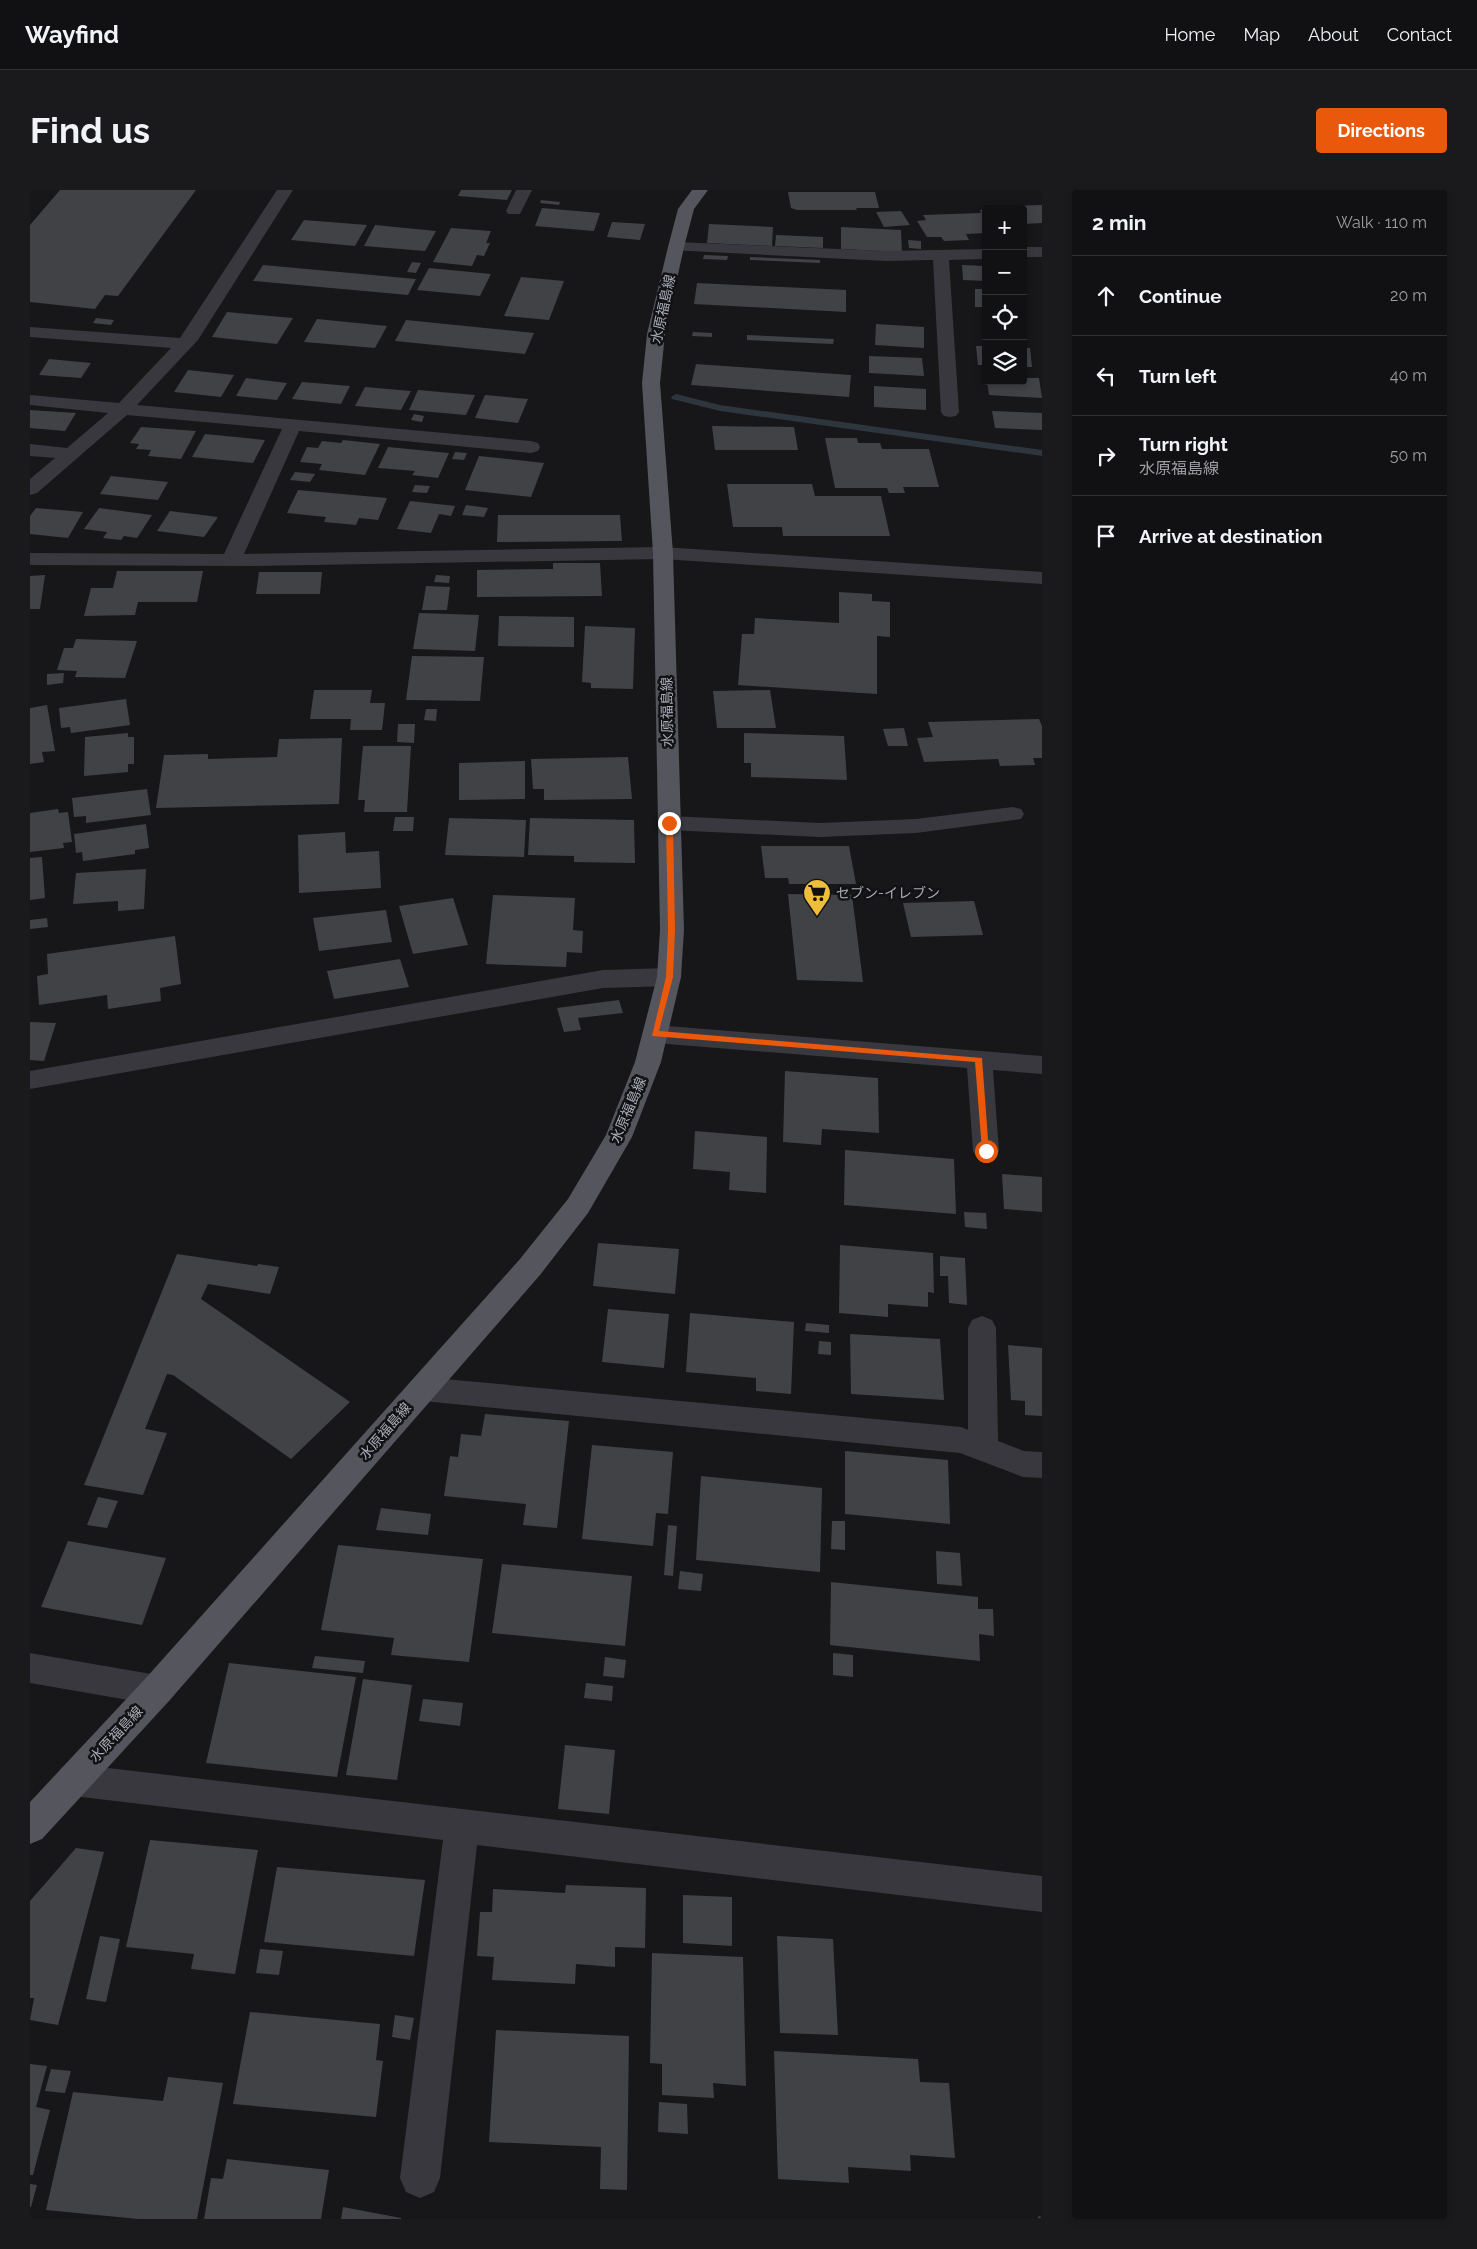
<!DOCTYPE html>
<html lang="en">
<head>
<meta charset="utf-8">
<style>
  body { margin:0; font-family:Raleway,"Noto Sans JP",sans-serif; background:#1a1a1c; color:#f1f3f6 }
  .controls { position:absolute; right:15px; top:15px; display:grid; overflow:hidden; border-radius:5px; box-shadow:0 2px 8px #0003 }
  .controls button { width:45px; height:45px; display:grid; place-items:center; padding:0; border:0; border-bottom:1px solid #303133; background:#111113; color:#f1f3f6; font:25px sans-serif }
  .stop { position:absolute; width:15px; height:15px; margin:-11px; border:4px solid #ea580c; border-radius:50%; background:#fff }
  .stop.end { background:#ea580c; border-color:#fff; box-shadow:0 1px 5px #0008 }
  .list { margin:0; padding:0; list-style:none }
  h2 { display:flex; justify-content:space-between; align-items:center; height:65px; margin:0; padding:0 20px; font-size:21px }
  h2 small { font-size:16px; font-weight:400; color:#9c9da0 }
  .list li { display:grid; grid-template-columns:32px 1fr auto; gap:15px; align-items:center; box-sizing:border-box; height:80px; padding:0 20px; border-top:1px solid #303133 }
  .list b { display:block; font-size:19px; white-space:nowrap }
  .list p { margin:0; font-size:16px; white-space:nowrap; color:#9c9da0 }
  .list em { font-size:16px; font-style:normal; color:#9c9da0 }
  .icon { flex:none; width:28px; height:28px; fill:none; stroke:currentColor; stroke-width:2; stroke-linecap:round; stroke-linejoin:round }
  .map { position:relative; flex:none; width:1012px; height:2029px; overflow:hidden; border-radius:5px }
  header { display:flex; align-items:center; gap:30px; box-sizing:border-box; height:70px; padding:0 25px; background:#111113; border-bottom:1px solid #303133 }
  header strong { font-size:24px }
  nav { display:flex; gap:28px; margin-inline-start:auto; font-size:18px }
  .intro { display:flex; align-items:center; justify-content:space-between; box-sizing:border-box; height:120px; padding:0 30px }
  h1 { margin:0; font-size:35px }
  .button { padding:12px 22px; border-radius:5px; background:#ea580c; color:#fff; font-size:18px; font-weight:700 }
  main { display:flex; gap:30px; padding:0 30px }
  aside { flex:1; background:#111113; border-radius:5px; box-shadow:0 2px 8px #0003 }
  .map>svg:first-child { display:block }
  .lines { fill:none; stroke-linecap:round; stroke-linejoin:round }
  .stream { fill:#2d353d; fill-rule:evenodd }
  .building { fill:#414246 }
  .path { stroke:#3e3f45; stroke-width:4; stroke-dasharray:3 5; stroke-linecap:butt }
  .minor { fill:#38383e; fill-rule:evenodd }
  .major { fill:#54555d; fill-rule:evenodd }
  .route { fill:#ea580c }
  .labels { text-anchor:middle; stroke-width:5; stroke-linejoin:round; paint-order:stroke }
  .street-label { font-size:14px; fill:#a9adb8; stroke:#121214 }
  .poi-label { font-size:14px; fill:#a9adb8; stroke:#121214; text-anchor:start }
</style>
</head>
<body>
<header>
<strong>Wayfind</strong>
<nav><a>Home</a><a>Map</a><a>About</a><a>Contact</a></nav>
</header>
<div class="intro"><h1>Find us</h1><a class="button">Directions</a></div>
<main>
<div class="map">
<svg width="1012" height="2029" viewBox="0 0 1012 2029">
  <rect width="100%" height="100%" fill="#171719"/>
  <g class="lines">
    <polygon class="stream" points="646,204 690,215 1012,260 1012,266 690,221 642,209 641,207"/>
  </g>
  <g class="building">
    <polygon points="30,0 166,0 88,106 75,105 65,119 0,112 0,35"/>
    <polygon points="431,0 482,0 477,10 428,6"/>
    <polygon points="758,2 845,2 849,18 826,18 827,20 767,20 761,18"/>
    <polygon points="511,10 530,12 529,15 510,13"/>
    <polygon points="1012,15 1012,33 993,34 993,19 980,19 979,16"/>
    <polygon points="512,18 570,23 564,41 505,36"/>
    <polygon points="956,19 956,43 936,44 939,50 914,51 911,47 897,47 887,31 896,30 893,25 951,23 950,20"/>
    <polygon points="871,21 880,35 854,37 846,22"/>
    <polygon points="274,30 337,35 325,56 261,50"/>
    <polygon points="582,32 615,34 610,50 577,47"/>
    <polygon points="679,34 743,37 742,56 677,53"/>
    <polygon points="345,35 406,41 395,61 334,56"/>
    <polygon points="811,37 871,40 872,62 811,59"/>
    <polygon points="421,38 461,41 456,53 460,53 454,66 447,65 442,76 403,72"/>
    <polygon points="746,45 793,47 793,58 745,56"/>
    <polygon points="878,50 891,51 891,59 879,58"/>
    <polygon points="674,65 698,66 697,70 673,69"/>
    <polygon points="720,67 790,70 790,73 720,70"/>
    <polygon points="382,72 391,73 386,83 377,82"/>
    <polygon points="233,75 386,89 378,105 223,91"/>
    <polygon points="932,75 956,76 956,91 933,90"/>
    <polygon points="399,78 461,84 450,106 387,100"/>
    <polygon points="491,87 534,91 519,130 474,126"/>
    <polygon points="667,93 816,100 816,122 664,114"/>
    <rect x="945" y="99" width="11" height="18"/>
    <polygon points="197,122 263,128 247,154 182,147"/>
    <polygon points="66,128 84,130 81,135 63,133"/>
    <polygon points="287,129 357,136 345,158 274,152"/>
    <polygon points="376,130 504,143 495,164 365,151"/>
    <polygon points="846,134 894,137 894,158 845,155"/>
    <polygon points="663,142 682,143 682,147 662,146"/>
    <polygon points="717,145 804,149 803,154 717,150"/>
    <polygon points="946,156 956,156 956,175 948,175"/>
    <polygon points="993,158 1000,158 1002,177 993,177"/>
    <polygon points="839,166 892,168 894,186 839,183"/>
    <polygon points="19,169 61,173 51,188 9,185"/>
    <polygon points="666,174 821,185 819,207 661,195"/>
    <polygon points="158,180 204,185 191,207 144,202"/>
    <polygon points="216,188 257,193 247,210 206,206"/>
    <polygon points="993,188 1009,188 1012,208 959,205 957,191 993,191"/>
    <polygon points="272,192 320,196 311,214 262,209"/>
    <polygon points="844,196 896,199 896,220 844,217"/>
    <polygon points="335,197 381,201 371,220 325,216"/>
    <polygon points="388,200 445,205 436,225 379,220"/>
    <polygon points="455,205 498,209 488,233 445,228"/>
    <polygon points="0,220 46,223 35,241 0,238"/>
    <polygon points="962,221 1012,223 1012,240 965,238"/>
    <polygon points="384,224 394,226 392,232 381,230"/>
    <polygon points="682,236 764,237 768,260 685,260"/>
    <polygon points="111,237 166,241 151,269 118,266 121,260 106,259 109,254 100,253"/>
    <polygon points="175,244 235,250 223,273 162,267"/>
    <polygon points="795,248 827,248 828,253 850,253 852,259 899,259 909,297 873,297 875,303 859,303 857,298 805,298"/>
    <polygon points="313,250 350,254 335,285 289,280 292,274 270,272 277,257 288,258 292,251 311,253"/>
    <polygon points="358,257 419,263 408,288 382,285 385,281 348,278"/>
    <polygon points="425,262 437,263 434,270 422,269"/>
    <polygon points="449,266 514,273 501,307 435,300"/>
    <polygon points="265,282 285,284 280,292 260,290"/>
    <polygon points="81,286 138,292 128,310 70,304"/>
    <polygon points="697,294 782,294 785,306 851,306 860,346 753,346 752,337 703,337"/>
    <polygon points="385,295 400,296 397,303 382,302"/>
    <polygon points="268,300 357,308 348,330 329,328 326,335 294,332 296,327 257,323"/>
    <polygon points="380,311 425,316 421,326 409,324 401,343 367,339"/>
    <polygon points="436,315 458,318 454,327 432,325"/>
    <polygon points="6,318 53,322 38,348 0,344 0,326"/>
    <polygon points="69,318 122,325 107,348 94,346 91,350 73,348 77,342 54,339"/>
    <polygon points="140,321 188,327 174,347 127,341"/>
    <polygon points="468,325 590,325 592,351 467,352"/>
    <polygon points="523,373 570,373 572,406 447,407 447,380 523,379"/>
    <polygon points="87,381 173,381 167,412 108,412 105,425 54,426 61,398 83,398"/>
    <polygon points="229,382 292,382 290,404 226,404"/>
    <polygon points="15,385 10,419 0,419 0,386"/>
    <polygon points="406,385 420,386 419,393 404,392"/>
    <polygon points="396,396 420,397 417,420 392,420"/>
    <polygon points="809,402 842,404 842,411 860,412 860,447 847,446 847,504 708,495 712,444 724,444 725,428 809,433"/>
    <polygon points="389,423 449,425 445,461 383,459"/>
    <polygon points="469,426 544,427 544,457 468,456"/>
    <polygon points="555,436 605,438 603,499 561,498 561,493 552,492"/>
    <polygon points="46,449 107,451 95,488 45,487 47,481 27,480 34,458 43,458"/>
    <polygon points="382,466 454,467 450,511 376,510"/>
    <polygon points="34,483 33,493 17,495 17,484"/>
    <polygon points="284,500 342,500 340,513 355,513 352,540 320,540 321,529 280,529"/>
    <polygon points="740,500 746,538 687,538 683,501"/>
    <polygon points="96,509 100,535 41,543 40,537 31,538 29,518"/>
    <polygon points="17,515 25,561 12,562 14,572 0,574 0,518"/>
    <polygon points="396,519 407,519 406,531 394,530"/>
    <polygon points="1009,529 1012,536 1012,568 1003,568 1005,575 970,576 968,569 894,572 887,548 903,547 898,532"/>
    <polygon points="368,534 385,534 384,553 367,552"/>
    <polygon points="874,538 878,556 858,556 853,539"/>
    <polygon points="98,543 98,547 104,547 104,574 98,574 98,582 54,586 55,547"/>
    <polygon points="714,543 814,546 817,590 721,587 721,573 714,573"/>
    <polygon points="312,548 309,614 126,618 134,565 178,564 178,569 247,567 249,549"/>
    <polygon points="333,556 381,556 377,622 334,622 335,610 328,610"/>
    <polygon points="598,567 602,609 514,610 514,599 503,599 501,569"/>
    <polygon points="495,571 495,609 429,610 429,573"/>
    <polygon points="117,599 121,625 56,633 56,626 44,627 42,608"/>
    <polygon points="28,619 29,623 38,622 42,652 33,653 34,658 0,662 0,623"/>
    <polygon points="365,627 384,627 383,641 363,641"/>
    <polygon points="419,628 496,630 494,667 415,665"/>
    <polygon points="500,628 604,630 605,673 544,672 544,666 498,665"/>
    <polygon points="116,634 119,658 105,660 105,664 53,671 52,662 46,663 44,644"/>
    <polygon points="315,642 316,663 349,661 351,698 269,703 268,645"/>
    <polygon points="731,656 819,656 826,694 759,694 758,688 735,688"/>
    <polygon points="12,667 15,708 0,710 0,668"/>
    <polygon points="116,679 114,719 88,721 88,711 43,714 46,683"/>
    <polygon points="758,704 822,705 833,792 767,790"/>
    <polygon points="463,705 545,708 543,740 553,741 552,763 537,762 536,777 456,774"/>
    <polygon points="423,708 438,755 383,764 369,716"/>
    <polygon points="944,711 953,745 881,747 873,713"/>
    <polygon points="356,720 362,752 289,761 283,728"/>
    <polygon points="17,728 18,737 0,739 0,730"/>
    <polygon points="145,746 151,794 130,798 131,811 78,819 77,805 9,815 7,786 18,784 17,764"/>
    <polygon points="370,769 379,797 304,809 297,781"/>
    <polygon points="589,810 593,823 548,828 551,840 534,842 527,818"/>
    <polygon points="0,832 26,833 14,871 0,870"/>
    <polygon points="755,881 848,888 849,943 792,939 791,955 753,952"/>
    <polygon points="665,941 737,947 736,1003 699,1000 700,982 663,979"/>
    <polygon points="815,960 924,969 926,1024 814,1015"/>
    <polygon points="972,984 1012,987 1012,1022 974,1019"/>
    <polygon points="934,1022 956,1023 957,1039 935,1037"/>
    <polygon points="568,1053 649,1059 645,1104 563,1096"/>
    <polygon points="810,1055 903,1063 904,1103 898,1102 898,1117 858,1114 858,1127 809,1123"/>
    <polygon points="147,1064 227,1076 228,1074 249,1077 240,1104 178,1094 171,1109 320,1212 261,1269 143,1185 137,1184 115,1239 137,1243 113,1305 54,1295"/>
    <polygon points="910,1066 935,1068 937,1115 919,1113 918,1086 910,1086"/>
    <polygon points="578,1119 639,1124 634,1178 572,1172"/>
    <polygon points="660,1123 764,1132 761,1204 726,1201 726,1188 656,1182"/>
    <polygon points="776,1133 799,1135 799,1143 775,1141"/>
    <polygon points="820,1144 910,1149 914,1210 821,1204"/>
    <polygon points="789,1151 801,1152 801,1165 788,1164"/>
    <polygon points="978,1155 1012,1158 1012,1226 995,1225 995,1211 981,1210"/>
    <polygon points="455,1224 539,1231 527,1338 493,1335 496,1314 414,1306 420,1266 428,1267 431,1244 451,1246"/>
    <polygon points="562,1255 643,1262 638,1324 626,1323 623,1356 552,1349"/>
    <polygon points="815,1261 918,1270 920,1334 815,1324"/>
    <polygon points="671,1286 792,1298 790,1382 666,1370"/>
    <polygon points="68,1307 88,1311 77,1338 57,1335"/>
    <polygon points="351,1318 401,1324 398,1345 346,1340"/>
    <polygon points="802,1331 815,1331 815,1360 801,1359"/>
    <polygon points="638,1335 647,1336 643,1386 634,1385"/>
    <polygon points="38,1351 136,1368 112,1435 11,1417"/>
    <polygon points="308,1355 453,1369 439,1472 361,1465 364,1448 291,1440"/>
    <polygon points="906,1361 930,1363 932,1396 907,1394"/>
    <polygon points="472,1374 602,1386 595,1456 462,1443"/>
    <polygon points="650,1381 673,1384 671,1401 648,1399"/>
    <polygon points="801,1392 948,1407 948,1419 963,1419 964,1446 949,1444 950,1471 800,1455"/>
    <polygon points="803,1463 823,1465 823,1487 803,1485"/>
    <polygon points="285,1466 335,1471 333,1483 282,1478"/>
    <polygon points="575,1467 596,1470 594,1488 573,1486"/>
    <polygon points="199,1473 326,1487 307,1587 176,1573"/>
    <polygon points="333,1489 382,1495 367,1590 316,1585"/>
    <polygon points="556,1493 583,1496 582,1511 554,1508"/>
    <polygon points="393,1509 433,1513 430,1536 389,1531"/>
    <polygon points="535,1555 585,1560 579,1624 528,1619"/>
    <polygon points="120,1650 228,1660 205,1784 161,1779 164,1764 96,1757"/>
    <polygon points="46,1658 74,1662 28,1835 0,1830 4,1808 0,1808 0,1711"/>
    <polygon points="247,1677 395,1690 384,1766 234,1752"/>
    <polygon points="536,1695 616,1698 615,1758 585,1757 585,1777 546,1774 545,1794 462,1790 464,1767 447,1766 450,1722 462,1722 463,1699 535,1703"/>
    <polygon points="653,1705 702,1707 702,1756 653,1753"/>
    <polygon points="70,1746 90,1749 76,1812 56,1809"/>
    <polygon points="747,1746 803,1749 808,1845 750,1843"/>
    <polygon points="230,1759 253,1761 249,1785 226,1783"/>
    <polygon points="622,1763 713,1767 716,1896 683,1893 684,1908 632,1905 632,1874 620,1873"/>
    <polygon points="220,1822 350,1834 346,1870 353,1871 346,1927 203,1914"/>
    <polygon points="365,1825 384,1828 380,1850 362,1847"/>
    <polygon points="466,1840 599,1846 597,2000 570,1999 571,1957 459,1952"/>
    <polygon points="744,1861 888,1869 890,1892 919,1893 925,1968 880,1965 881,1981 818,1977 819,1993 748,1989"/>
    <polygon points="0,1874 17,1876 6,1917 20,1920 3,1985 0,1985"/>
    <polygon points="21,1879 41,1881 35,1903 15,1901"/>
    <polygon points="138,1887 193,1893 167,2029 108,2029 16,2020 43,1902 133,1911"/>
    <polygon points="629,1912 657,1914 658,1944 628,1942"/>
    <polygon points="197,1969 299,1980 291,2029 174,2029 181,1988 193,1989"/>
    <polygon points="0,1994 7,1995 1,2017 0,2017"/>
    <polygon points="313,2017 371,2028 371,2029 311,2029"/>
  </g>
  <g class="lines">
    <polyline class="path" points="1009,2029 1012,2026"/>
    <g class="minor">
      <polygon points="247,0 263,0 168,150 107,215 501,251 508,253 510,257 508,261 501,263 269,241 214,364 633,357 1012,382 1012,394 633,369 221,376 0,375 0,363 194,364 252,239 97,225 7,303 0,305 0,289 25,268 0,266 0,254 37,258 78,223 0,215 0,205 89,213 141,158 0,147 0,137 150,148"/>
      <polygon points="486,0 502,0 490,24 478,24 476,21"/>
      <polygon points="646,52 856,61 956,59 956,69 919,70 929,222 926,226 920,227 914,226 911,222 903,70 856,71 640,60 638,57 640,54"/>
      <rect x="993" y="57" width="19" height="10"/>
      <polygon points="983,617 991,619 994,624 991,629 886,643 790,647 639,640 631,638 628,633 631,628 639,626 790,633 886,629"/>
      <polygon points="639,778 648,781 651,787 648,793 639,796 573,798 0,899 0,881 573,780"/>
      <polygon points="625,835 1012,866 1012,884 963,880 969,961 965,968 956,971 947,968 943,961 937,878 625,853 616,850 612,844 616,838"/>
      <polygon points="952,1126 962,1130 966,1138 968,1251 994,1261 1012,1262 1012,1288 993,1287 930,1263 393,1211 382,1208 378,1199 382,1190 393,1187 931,1237 938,1240 938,1138 942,1130"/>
      <polygon points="0,1463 127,1485 139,1489 144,1500 139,1511 127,1515 0,1493"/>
      <polygon points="43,1574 1012,1686 1012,1722 447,1655 410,1988 404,2002 390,2008 376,2002 370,1988 413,1650 43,1606 31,1602 26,1590 31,1578"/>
    </g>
    <polygon class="major" points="662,0 678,0 664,19 654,57 635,144 630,193 643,363 654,740 651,787 631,872 602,947 558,1023 510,1085 139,1511 12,1649 0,1654 0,1612 115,1489 490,1069 538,1009 576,945 605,872 627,787 630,740 623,363 612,193 617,144 638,57 648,19"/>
  </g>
  <polygon class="route" points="639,631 643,633 645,740 643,787 629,841 952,868 959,963 956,964 952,961 945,872 622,846 636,787 638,740 636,633"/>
  <defs>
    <symbol id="supermarket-pin" viewBox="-11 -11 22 30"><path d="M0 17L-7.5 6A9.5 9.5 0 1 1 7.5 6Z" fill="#efbe38" stroke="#121214"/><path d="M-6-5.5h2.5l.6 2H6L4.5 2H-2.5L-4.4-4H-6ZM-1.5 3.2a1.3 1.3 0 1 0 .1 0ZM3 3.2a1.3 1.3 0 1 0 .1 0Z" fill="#111"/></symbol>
  </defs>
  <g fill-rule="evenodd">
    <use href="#supermarket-pin" x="771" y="687" width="32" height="43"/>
  </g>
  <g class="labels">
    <g class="street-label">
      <text transform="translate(633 119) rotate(-78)" y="5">水原福島線</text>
      <text transform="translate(637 522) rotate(-91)" y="5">水原福島線</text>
      <text transform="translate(598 920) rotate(-67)" y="5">水原福島線</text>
      <text transform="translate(355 1241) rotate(-49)" y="5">水原福島線</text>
      <text transform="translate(86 1544) rotate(-47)" y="5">水原福島線</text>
    </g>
    <g class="poi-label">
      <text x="806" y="708">セブン-イレブン</text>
    </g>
  </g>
</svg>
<div class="controls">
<button>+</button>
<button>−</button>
<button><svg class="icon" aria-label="locate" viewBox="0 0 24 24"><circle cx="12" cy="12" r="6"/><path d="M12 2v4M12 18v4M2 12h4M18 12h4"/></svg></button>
<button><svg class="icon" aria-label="layers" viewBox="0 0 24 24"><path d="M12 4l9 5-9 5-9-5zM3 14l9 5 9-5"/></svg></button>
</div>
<div class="stop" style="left:956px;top:961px"></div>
<div class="stop end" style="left:639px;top:633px"></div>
</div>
<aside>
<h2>2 min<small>Walk · 110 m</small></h2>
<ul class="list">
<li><svg class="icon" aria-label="ahead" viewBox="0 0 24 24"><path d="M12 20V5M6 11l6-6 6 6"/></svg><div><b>Continue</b></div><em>20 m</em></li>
<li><svg class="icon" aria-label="left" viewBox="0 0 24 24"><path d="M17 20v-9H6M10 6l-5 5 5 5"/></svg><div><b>Turn left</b></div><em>40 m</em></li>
<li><svg class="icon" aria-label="right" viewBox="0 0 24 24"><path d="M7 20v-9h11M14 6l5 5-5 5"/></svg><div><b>Turn right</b><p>水原福島線</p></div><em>50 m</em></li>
<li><svg class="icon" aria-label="arrive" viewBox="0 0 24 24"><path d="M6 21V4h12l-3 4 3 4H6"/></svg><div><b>Arrive at destination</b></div></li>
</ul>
</aside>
</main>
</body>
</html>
